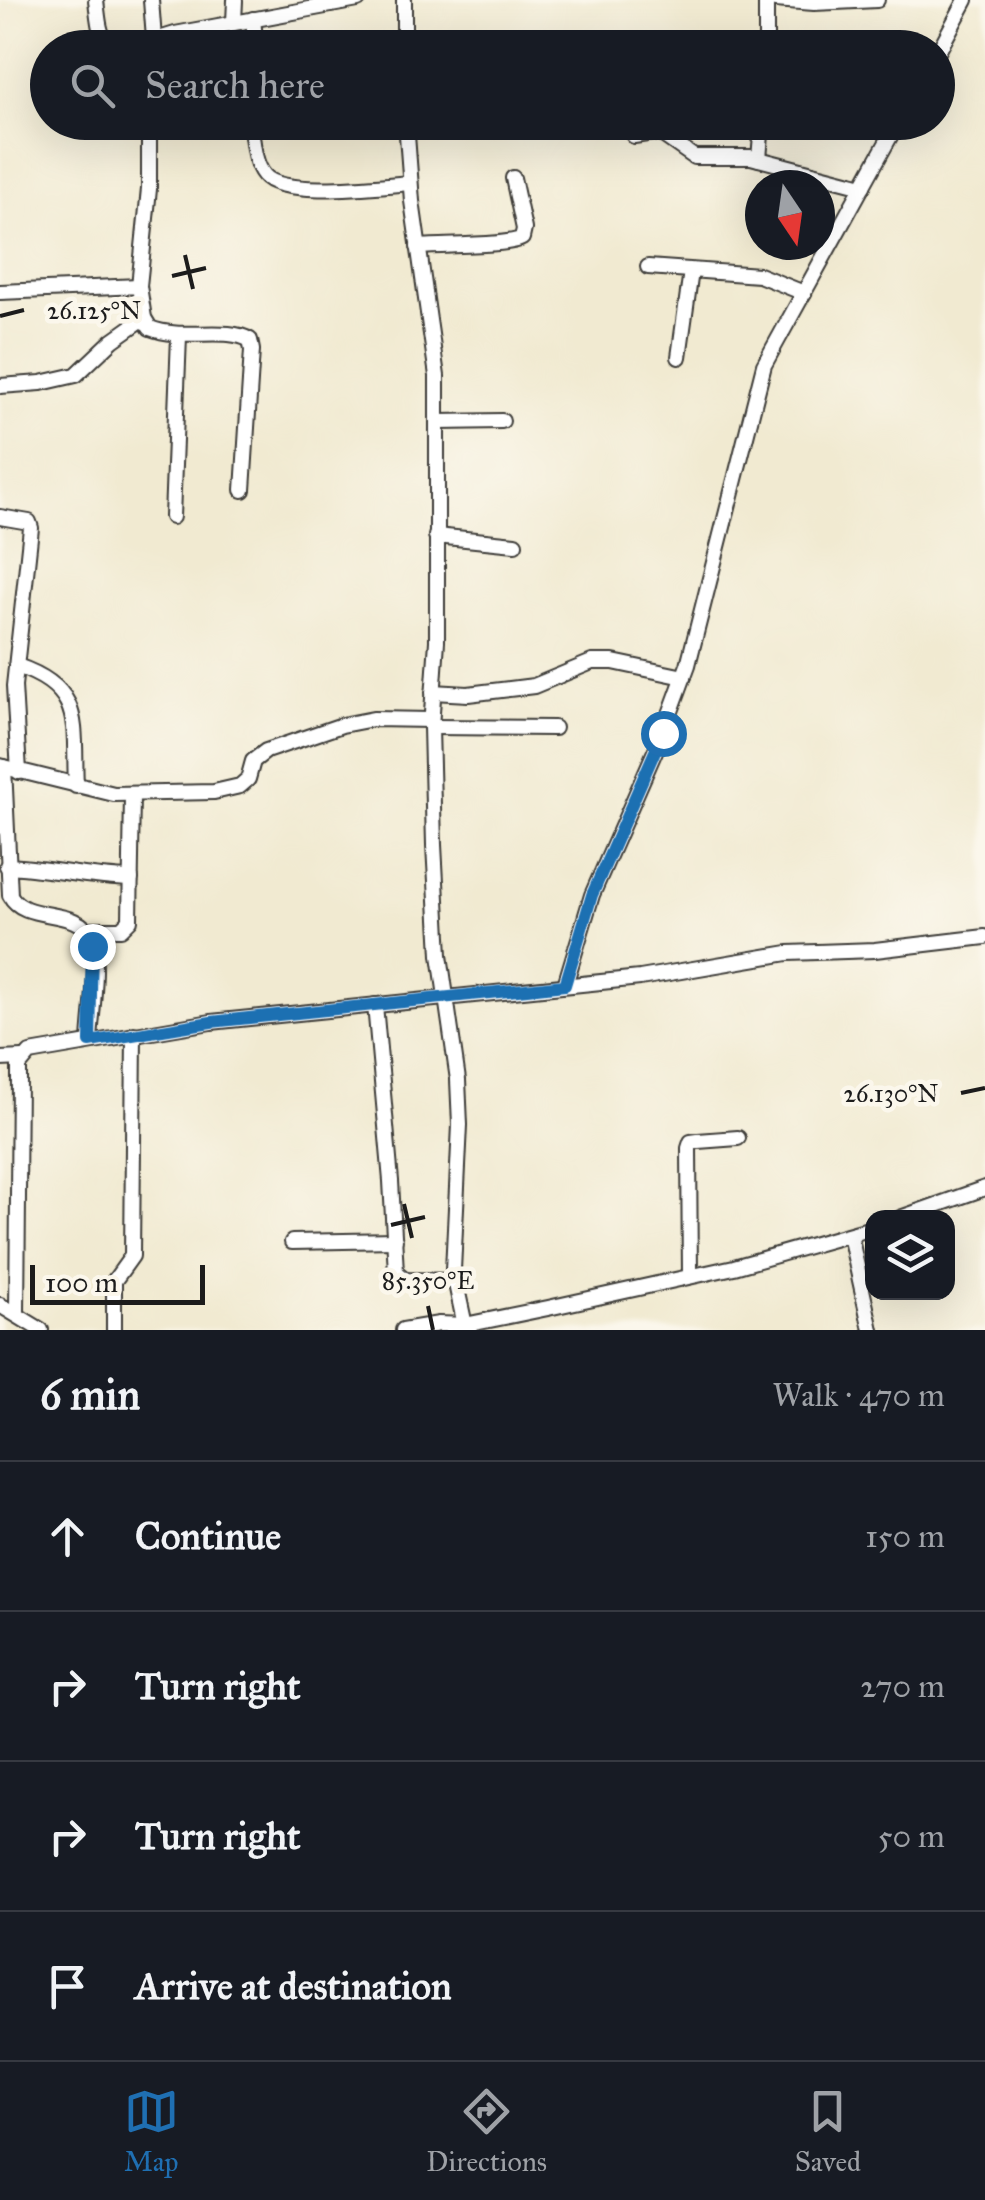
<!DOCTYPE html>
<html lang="en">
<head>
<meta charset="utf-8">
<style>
  body { margin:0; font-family:"IM FELL Great Primer",serif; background:#20242c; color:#f1f3f6 }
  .controls { position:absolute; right:30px; bottom:30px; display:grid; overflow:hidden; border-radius:20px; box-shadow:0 10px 40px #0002 }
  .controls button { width:90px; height:90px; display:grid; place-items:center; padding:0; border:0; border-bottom:2px solid #363941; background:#171b24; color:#f1f3f6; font:50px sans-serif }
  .compass { position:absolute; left:745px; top:170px; width:90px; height:90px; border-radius:50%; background:#171b24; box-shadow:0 10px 40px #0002; rotate:167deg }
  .scale { position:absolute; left:30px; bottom:25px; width:175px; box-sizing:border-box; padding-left:10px; border:5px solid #1c1c1c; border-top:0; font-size:28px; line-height:35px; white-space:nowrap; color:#1c1c1c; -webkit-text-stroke:8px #fbf7ec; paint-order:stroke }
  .stop { position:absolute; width:30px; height:30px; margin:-22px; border:8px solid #1f6fb2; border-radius:50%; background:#fff }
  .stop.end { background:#1f6fb2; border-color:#fff; box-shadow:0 2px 10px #0008 }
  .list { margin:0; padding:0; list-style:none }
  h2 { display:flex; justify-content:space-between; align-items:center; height:130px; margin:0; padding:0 40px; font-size:42px }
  h2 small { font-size:32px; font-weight:400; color:#9ea1a6 }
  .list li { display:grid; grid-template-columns:65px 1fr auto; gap:30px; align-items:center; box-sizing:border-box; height:150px; padding:0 40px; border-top:2px solid #363941 }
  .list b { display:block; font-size:38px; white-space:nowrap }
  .list em { font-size:32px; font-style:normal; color:#9ea1a6 }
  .icon { flex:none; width:55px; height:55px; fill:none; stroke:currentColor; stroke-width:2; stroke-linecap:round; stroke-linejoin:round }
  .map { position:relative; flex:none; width:985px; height:1330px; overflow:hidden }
  .search { position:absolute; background:#171b24; box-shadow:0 10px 40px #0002; left:30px; right:30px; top:30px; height:110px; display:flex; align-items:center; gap:25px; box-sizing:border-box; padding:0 35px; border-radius:55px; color:#9ea1a6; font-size:38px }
  .sheet { height:730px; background:#171b24 }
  nav { display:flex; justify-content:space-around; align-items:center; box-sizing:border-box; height:140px; border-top:2px solid #363941; background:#171b24; font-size:28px; color:#9ea1a6 }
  nav a { display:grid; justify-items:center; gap:5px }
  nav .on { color:#1f6fb2 }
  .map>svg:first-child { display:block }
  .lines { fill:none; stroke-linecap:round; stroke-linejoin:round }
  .minor-casing { stroke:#3c3b37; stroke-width:18 }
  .minor { stroke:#fff; stroke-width:14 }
  .route { stroke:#1f6fb2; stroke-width:12 }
  .ticks { fill:none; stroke:#1c1c1c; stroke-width:4 }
  .ticks-label { font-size:25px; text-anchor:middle; fill:#1c1c1c; stroke:#fbf7ec; stroke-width:9; stroke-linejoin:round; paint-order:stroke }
</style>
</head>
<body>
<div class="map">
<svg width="985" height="1330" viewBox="0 0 985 1330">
  <rect width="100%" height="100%" fill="#fbf7ec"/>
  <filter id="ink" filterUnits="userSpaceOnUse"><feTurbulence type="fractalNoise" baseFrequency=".01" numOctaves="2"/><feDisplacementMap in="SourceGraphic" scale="20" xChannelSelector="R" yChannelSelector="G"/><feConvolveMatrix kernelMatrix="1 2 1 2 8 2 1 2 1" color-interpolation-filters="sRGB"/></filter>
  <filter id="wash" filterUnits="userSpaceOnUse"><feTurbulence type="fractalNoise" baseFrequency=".0048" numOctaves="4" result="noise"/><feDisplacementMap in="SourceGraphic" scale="40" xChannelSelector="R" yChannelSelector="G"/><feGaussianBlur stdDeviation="2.25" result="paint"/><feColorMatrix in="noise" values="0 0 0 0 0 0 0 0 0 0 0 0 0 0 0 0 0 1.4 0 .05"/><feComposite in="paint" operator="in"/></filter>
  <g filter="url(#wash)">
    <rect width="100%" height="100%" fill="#f1ead1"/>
  </g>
  <g filter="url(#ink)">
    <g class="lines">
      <defs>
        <g id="minor">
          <path d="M96,0C101,46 101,46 146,43"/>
          <polyline points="151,0 154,39"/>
          <polyline points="775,0 814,3 877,0"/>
          <polyline points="253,19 256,48"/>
          <polyline points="234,22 235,0"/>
          <polyline points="146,48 146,43 175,34 358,0"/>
          <polyline points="404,48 404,0"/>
          <polyline points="766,48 766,0"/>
          <polyline points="938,52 966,0"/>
          <path d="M250,122C253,138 253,162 264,175C282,198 380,185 410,183"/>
          <polyline points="406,122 412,201 437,376 437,641 431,727 434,845 440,955 458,1080 460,1125 453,1270 466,1330"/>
          <polyline points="634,136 654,133 664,136 694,157 751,157 863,186"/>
          <polyline points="759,159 762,122"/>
          <path d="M418,247C438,245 510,246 522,238L524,229L513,178"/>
          <polyline points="648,267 759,275 804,293"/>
          <polyline points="139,286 149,189 149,122"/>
          <path d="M0,292L139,286L144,318L150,328C182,341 227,326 250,340L252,350L243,490"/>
          <polyline points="679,357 691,271"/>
          <polyline points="0,386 41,383 76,375 113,340 144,318"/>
          <polyline points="438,422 502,421"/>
          <polyline points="0,517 29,522 31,528 14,686 19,772"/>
          <polyline points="172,517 179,336"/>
          <polyline points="436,536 515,544"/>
          <path d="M17,666C85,689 73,724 76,786"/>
          <polyline points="433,692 468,694 534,686 592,662 613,662 684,677"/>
          <polyline points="431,727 554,728"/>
          <polyline points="0,766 114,794 214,792 240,786 248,779 253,761 266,751 342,725 373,719 431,720"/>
          <path d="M4,767L10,895C25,924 78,905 91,938C100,963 91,1013 90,1042"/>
          <path d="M7,866C49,868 89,878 131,879"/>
          <polyline points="86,929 121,929 130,920 132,795"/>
          <polyline points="565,985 592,895 663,733 688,665 764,365 898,122"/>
          <polyline points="375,1005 391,1181 396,1272 406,1280 454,1281"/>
          <polyline points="0,1059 23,1058"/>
          <polyline points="900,1218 985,1188"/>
          <polyline points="850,1235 871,1330"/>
          <polyline points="292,1242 395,1240"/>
          <polyline points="690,1276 689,1148 691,1142 698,1141 738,1138"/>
          <polyline points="0,1305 41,1330"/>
          <polyline points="17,1314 19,1077 19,1066 30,1053 211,1022 640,978 788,953 875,950 985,937"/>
          <polyline points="114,1330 114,1281 132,1256 134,1034"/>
          <polyline points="403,1330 439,1324 465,1325 548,1308 734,1267 872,1228"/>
        </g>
      </defs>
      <use href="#minor" class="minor-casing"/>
      <use href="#minor" class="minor"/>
    </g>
  </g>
  <g class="lines" filter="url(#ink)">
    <polyline class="route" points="92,946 90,1042 211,1022 565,985 592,895 663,733"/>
  </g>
  <path class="ticks" d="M185,255L193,289M172,276L206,268M0,316L24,310M961,1093L985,1088M404,1204L412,1238M391,1225L425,1217M428,1306L433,1330"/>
  <g class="ticks-label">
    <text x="94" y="319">26.125°N</text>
    <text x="891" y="1102">26.130°N</text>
    <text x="428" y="1289">85.350°E</text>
  </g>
</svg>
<div class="controls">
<button><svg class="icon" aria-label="layers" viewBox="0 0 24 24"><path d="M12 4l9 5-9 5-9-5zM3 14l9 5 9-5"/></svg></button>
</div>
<svg class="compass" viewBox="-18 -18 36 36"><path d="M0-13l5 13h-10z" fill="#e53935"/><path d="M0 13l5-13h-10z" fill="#9ea1a6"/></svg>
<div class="scale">100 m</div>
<div class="stop" style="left:663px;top:733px"></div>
<div class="stop end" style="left:92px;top:946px"></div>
<div class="search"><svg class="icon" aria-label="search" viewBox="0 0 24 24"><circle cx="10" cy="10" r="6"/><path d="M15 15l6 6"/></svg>Search here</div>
</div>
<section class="sheet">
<h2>6 min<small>Walk · 470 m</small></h2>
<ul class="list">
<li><svg class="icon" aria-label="ahead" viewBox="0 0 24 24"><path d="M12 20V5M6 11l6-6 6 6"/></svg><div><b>Continue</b></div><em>150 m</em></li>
<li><svg class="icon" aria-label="right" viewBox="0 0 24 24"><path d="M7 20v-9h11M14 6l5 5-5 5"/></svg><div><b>Turn right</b></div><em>270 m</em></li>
<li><svg class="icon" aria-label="right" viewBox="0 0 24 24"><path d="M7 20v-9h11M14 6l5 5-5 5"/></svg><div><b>Turn right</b></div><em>50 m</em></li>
<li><svg class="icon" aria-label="arrive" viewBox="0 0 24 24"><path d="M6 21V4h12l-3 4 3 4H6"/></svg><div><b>Arrive at destination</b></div></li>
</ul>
</section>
<nav>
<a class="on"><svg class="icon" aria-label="map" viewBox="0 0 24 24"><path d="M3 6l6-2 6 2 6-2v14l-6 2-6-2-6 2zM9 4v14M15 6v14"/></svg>Map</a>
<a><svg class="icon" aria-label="directions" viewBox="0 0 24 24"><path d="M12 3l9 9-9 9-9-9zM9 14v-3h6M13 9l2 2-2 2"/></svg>Directions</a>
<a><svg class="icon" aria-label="saved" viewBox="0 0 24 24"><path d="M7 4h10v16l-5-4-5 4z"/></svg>Saved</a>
</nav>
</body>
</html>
